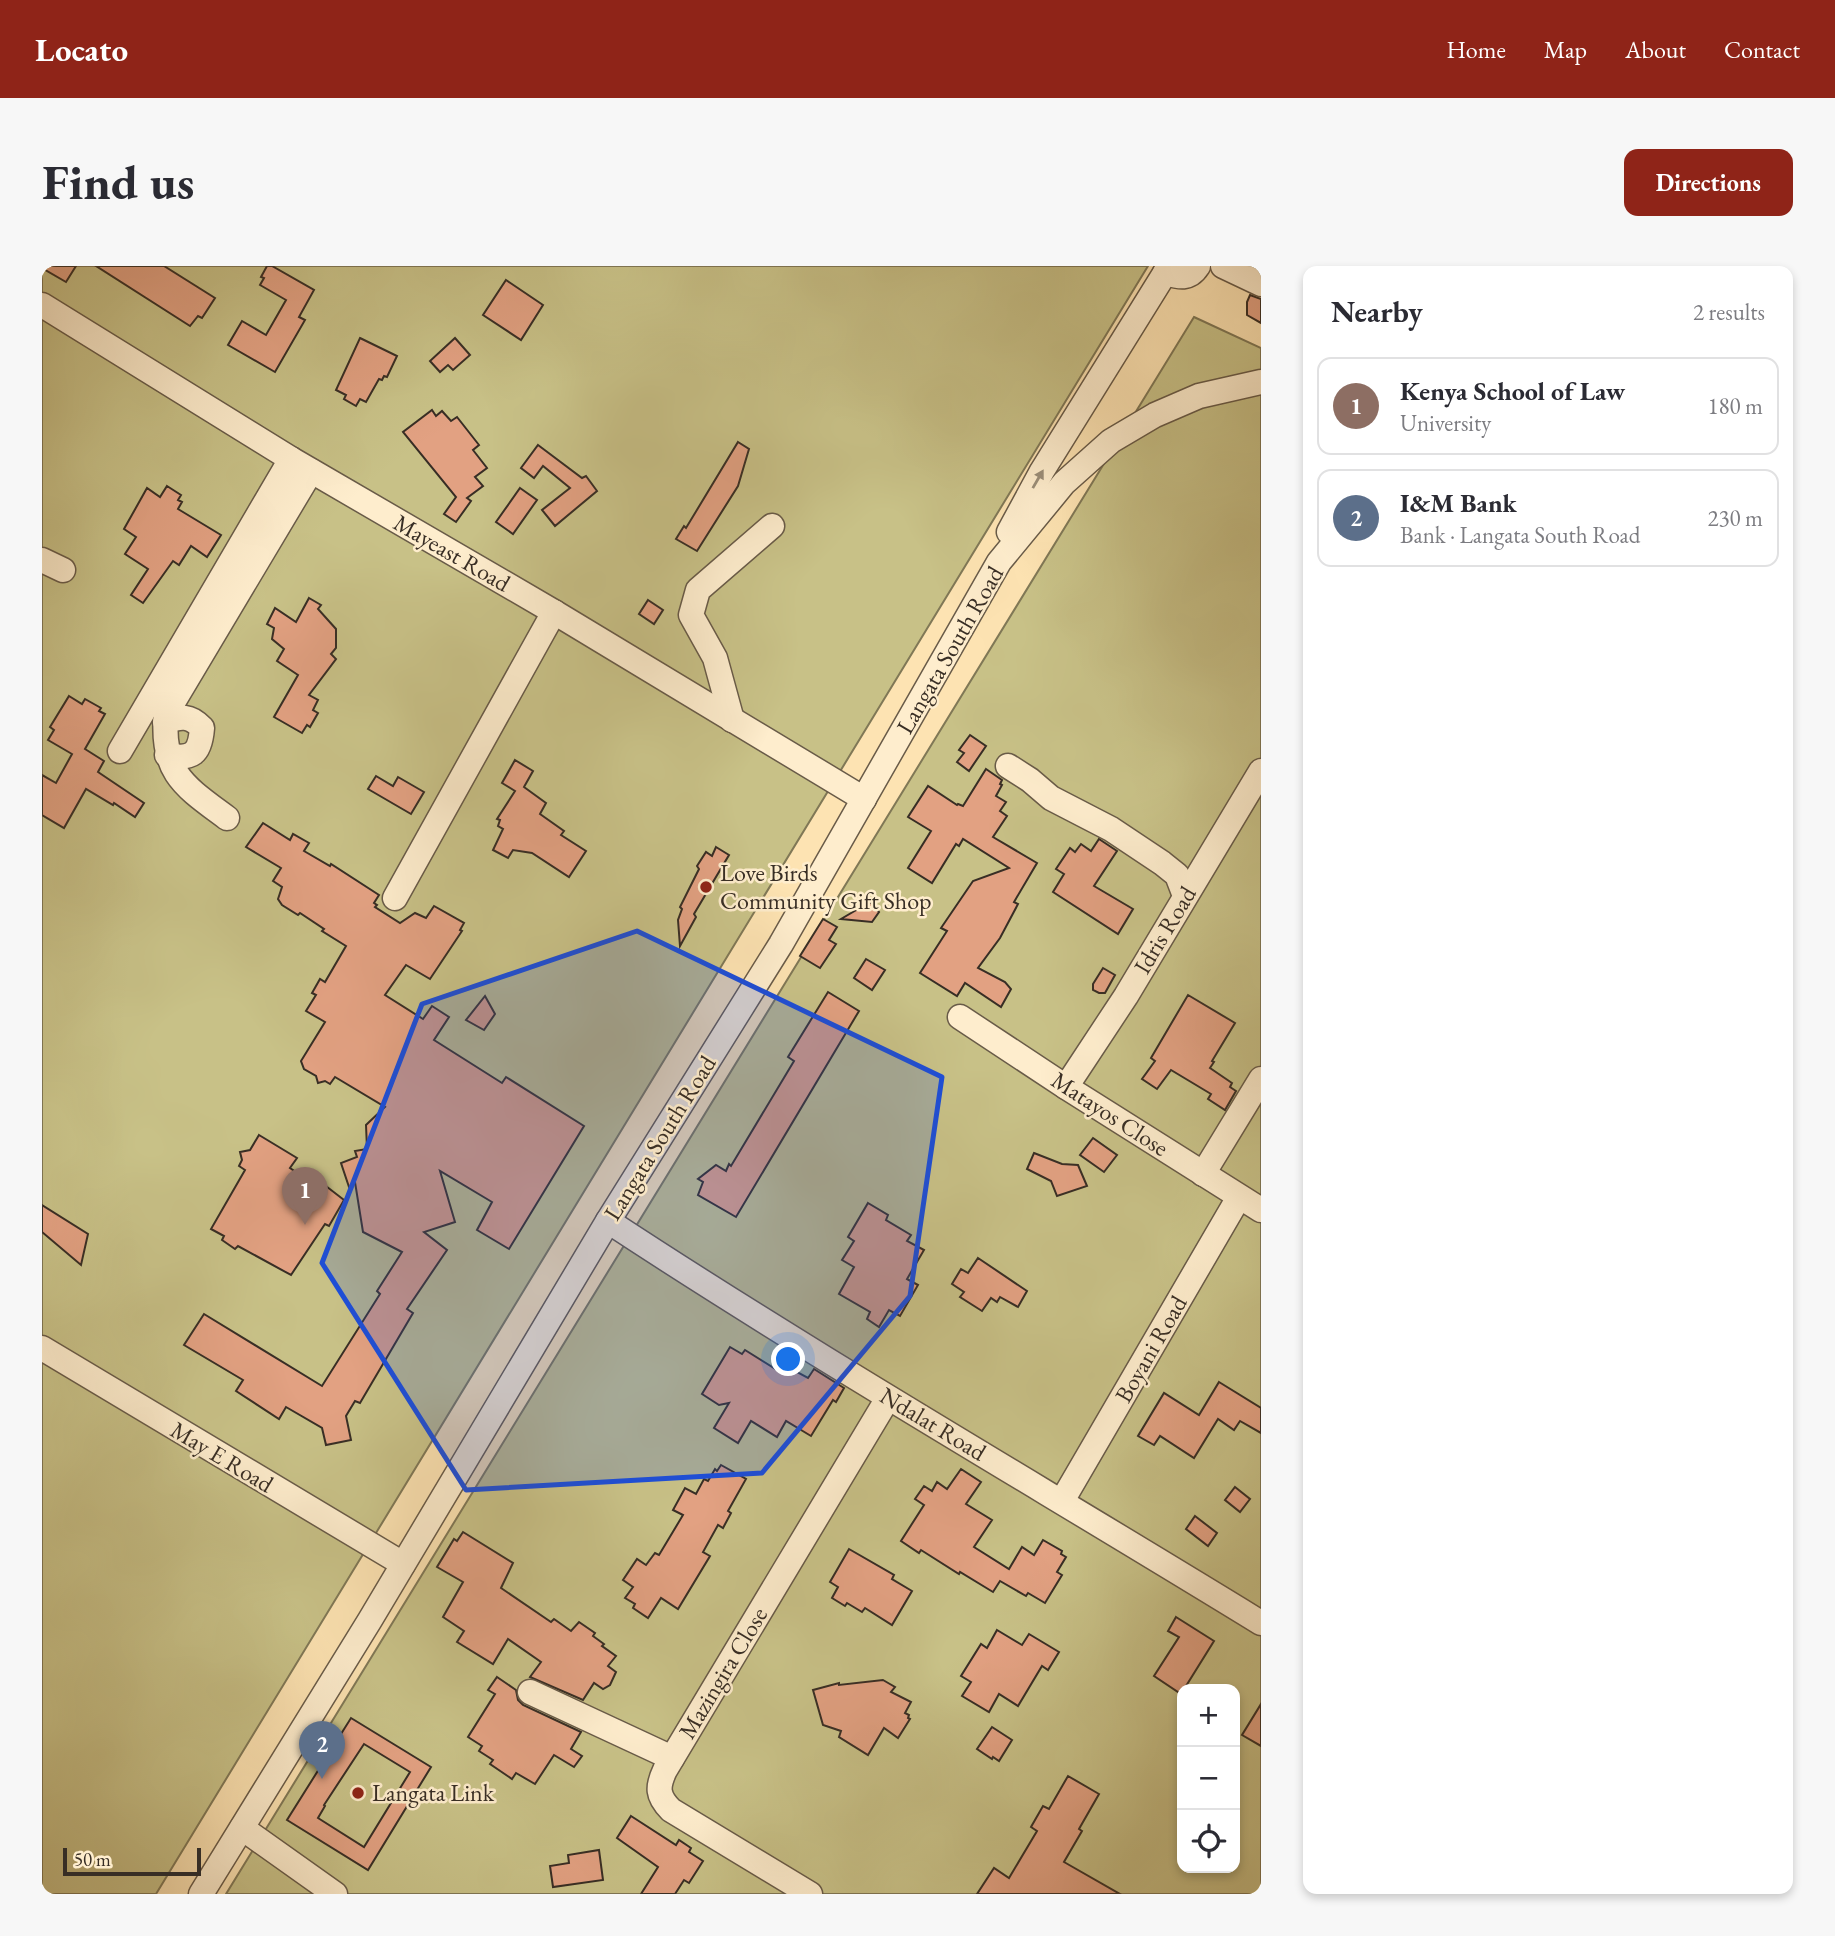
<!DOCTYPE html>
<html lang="en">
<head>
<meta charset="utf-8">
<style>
  body { margin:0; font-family:"EB Garamond",serif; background:#f7f7f7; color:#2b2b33 }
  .controls { position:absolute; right:21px; bottom:21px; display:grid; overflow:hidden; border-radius:14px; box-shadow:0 4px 10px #0003 }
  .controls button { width:63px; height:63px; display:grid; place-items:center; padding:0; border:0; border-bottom:2px solid #e1e1e2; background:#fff; color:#2b2b33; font:35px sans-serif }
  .scale { position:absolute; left:21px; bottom:18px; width:138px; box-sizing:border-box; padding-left:7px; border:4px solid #382e25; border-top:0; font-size:19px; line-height:24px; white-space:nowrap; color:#382e25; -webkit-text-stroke:5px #feedcd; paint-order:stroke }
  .you { position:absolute; left:747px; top:1094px; width:24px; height:24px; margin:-18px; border:5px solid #fff; border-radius:50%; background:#1a73e8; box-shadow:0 0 0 10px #1a73e833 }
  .badge { display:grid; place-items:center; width:46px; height:46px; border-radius:50%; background:#8f2418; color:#fff; font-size:23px; font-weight:700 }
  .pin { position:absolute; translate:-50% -58px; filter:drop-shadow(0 2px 4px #0008) }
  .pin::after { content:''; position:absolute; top:37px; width:24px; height:21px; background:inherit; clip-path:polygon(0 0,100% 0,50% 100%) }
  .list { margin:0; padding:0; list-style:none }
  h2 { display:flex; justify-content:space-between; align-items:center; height:91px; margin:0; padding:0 28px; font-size:30px }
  h2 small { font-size:23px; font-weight:400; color:#7c7c81 }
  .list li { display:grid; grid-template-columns:46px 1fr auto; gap:21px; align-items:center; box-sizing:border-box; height:98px; margin:0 14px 14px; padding:0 14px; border:2px solid #e1e1e2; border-radius:14px }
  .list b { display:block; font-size:26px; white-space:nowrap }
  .list p { margin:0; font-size:23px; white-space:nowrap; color:#7c7c81 }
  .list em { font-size:23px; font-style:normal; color:#7c7c81 }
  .icon { flex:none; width:38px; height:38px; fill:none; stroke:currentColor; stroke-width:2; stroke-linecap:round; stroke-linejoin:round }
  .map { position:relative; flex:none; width:1219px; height:1628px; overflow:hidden; border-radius:14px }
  header { display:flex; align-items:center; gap:42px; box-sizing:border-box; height:98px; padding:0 35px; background:#8f2418; color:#fff }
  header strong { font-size:33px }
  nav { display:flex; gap:38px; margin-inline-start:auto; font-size:24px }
  .intro { display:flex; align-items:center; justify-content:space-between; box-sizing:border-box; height:168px; padding:0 42px }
  h1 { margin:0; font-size:49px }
  .button { padding:18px 32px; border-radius:14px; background:#8f2418; color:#fff; font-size:24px; font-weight:700 }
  main { display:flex; gap:42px; padding:0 42px }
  aside { flex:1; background:#fff; border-radius:14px; box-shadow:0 4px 10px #0003 }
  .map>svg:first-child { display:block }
  .green { fill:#c8c187; stroke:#807856; stroke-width:2; fill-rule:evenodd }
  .building { fill:#e2a182; stroke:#382e25; stroke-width:2; fill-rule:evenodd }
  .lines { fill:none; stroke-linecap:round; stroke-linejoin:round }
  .minor-casing { stroke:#695b48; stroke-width:27 }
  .minor { stroke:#feedcd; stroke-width:24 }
  .oneway { fill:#9b8e79 }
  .marked { fill:#1d4ed8; fill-opacity:0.2; stroke:#1d4ed8; stroke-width:5; stroke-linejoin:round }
  .poi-dot { fill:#8f2418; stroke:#feedcd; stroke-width:2.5 }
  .labels { text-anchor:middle; stroke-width:5; stroke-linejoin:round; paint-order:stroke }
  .street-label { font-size:24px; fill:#382e25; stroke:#feedcd }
  .poi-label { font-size:24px; fill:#382e25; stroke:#feedcd; text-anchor:start }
</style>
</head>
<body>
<header>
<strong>Locato</strong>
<nav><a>Home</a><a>Map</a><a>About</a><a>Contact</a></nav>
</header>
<div class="intro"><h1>Find us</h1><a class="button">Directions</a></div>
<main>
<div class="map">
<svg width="1219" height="1628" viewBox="0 0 1219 1628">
  <rect width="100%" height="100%" fill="#fde3b2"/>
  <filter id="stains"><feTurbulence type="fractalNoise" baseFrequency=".00286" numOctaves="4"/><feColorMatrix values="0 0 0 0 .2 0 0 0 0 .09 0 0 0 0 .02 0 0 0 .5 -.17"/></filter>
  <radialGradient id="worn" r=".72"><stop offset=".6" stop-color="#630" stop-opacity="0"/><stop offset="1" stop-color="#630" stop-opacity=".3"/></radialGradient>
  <g class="green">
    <polygon points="0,0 1106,0 114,1628 0,1628"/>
    <path d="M1152,51L1219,82V1628H184ZM1140,1423H1193V1602H1140Z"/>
  </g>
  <g class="building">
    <polygon points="0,0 34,0 24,16 0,2"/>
    <polygon points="54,0 122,0 173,32 160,52 156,50 148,60"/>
    <polygon points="225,0 230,0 272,24 257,51 263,54 233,106 186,79 200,55 224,69 244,34 218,19 222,12 219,11"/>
    <polygon points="464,14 501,39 479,74 441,49"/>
    <polygon points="1208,29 1219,33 1219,57 1205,49 1205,36"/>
    <polygon points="318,72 355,90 345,111 342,110 340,114 337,113 324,136 318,133 314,140 302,133 304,129 294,124"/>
    <polygon points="413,72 428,89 411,104 406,99 398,106 388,95"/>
    <polygon points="390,144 394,150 400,145 409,155 415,151 437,179 431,184 445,202 433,211 441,220 425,232 429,235 414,256 402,248 414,231 361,166"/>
    <polygon points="696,176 707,183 696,220 655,285 634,273 642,260 644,262"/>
    <polygon points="496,179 540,212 544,210 555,225 513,260 500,244 528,222 501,200 492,212 479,202"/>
    <polygon points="125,220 139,229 136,234 140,236 136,243 179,269 165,291 149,280 137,299 131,295 101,337 89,329 106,303 83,288 94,271 82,263 105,222 118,231"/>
    <polygon points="478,222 495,234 471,268 454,256"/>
    <polygon points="267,332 279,339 276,343 294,363 294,382 289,388 294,393 267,429 276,434 271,444 276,447 268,461 265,459 260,467 232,451 256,409 235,395 242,383 230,373 232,362 225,358 233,342 254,356"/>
    <polygon points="606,334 621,344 612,358 597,348"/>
    <polygon points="27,430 40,438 43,433 59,442 57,445 63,448 43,483 62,495 56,506 102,537 93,551 72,537 71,539 44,523 22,562 0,549 0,509 14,517 30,488 6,474 12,464 8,461"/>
    <polygon points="928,469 944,480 927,505 915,496 922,487 917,484"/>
    <polygon points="473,494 491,505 482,521 504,537 498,548 522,565 519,569 544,585 527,611 490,587 471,584 466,592 451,584 461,563 456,560 458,554 455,553 473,525 460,517"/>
    <polygon points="944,503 960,514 958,518 960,519 954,530 964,536 958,545 965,550 951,571 995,597 972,636 976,638 958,672 936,702 963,716 969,723 959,741 923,717 915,730 878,707 905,665 899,662 931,615 967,602 921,573 917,580 914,578 890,617 866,602 889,565 866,551 886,520 915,539 916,538 921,540"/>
    <polygon points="334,510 351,520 356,511 382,526 369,548 326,523"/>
    <polygon points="221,557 248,574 251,568 267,577 262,585 288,600 289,598 337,629 332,637 335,639 333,641 358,657 373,647 384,652 392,640 422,657 418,664 420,665 388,713 364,699 343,729 381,753 390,740 407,751 392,774 460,817 464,811 542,860 467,983 435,964 450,936 398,905 413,956 382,966 405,984 365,1043 371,1047 318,1137 313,1135 304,1150 309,1174 284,1179 280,1162 244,1141 237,1153 194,1125 201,1114 142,1079 162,1048 280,1120 338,1028 335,1025 360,986 321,966 313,916 308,924 299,897 315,891 313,885 325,883 324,859 343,841 293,811 288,818 283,815 276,817 274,810 262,803 259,795 283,756 264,745 274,729 270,727 278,713 283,716 304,680 280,665 282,663 258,647 256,649 240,639 236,633 240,621 231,615 239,602 204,581"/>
    <polygon points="1057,573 1075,585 1052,620 1091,643 1076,668 1011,626 1022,608 1014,603 1028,582 1033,586 1039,578 1049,585"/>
    <polygon points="674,581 687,589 652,648 654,651 638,680 636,654 640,643 638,641 657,603 655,600 664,586 670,590"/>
    <polygon points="828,636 837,646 830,656 799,653"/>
    <polygon points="781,653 795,661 787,674 794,678 778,702 758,690"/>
    <polygon points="824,693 843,704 830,724 812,712"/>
    <polygon points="1061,702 1073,709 1063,727 1057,727 1051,724 1051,718"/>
    <polygon points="786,726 817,745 694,951 656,929 661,916 656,913 674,899 684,905 687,898 689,900 752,795 746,791"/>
    <polygon points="1146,729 1193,757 1170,795 1172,796 1168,802 1190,817 1188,821 1194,825 1183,844 1166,833 1169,828 1129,804 1115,823 1100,813 1113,795 1109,792"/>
    <polygon points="443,730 453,748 442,764 424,754"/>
    <polygon points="217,869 255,892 248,902 276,921 280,917 302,934 287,960 283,958 249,1009 196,980 193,983 180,974 182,970 169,963 203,904 197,900 200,894 198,886 208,884"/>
    <polygon points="1051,872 1075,889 1062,906 1038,889"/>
    <polygon points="992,887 1020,898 1036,899 1045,920 1015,930 1009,915 985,903"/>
    <polygon points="826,937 846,949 844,954 869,969 865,975 882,984 865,1013 876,1019 858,1050 847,1044 837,1061 825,1053 828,1046 797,1028 812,1001 800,994 812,975 806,971"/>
    <polygon points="0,939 46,968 39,999 0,966"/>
    <polygon points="936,992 985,1025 976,1041 958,1031 955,1036 949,1032 940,1045 918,1031 922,1026 910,1018 919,1003 926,1007"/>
    <polygon points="688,1081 700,1088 703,1084 740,1107 744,1100 766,1112 772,1103 802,1122 794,1136 791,1134 769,1170 744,1155 735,1171 709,1155 696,1177 672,1162 687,1137 677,1139 660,1128"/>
    <polygon points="1177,1116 1219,1142 1219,1167 1198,1155 1192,1164 1176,1153 1152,1192 1118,1170 1112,1179 1096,1170 1122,1127 1157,1149"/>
    <polygon points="679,1199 704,1213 686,1245 689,1247 681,1262 676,1259 661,1286 668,1290 636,1343 619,1332 606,1352 591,1342 593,1338 583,1332 591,1321 581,1314 595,1293 604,1299 613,1287 617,1289 641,1249 631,1244 643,1222 654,1228 662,1213 666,1215 673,1203 675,1205"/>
    <polygon points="919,1203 939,1216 924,1238 950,1254 932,1281 967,1303 980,1281 992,1289 1001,1274 1020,1285 1019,1288 1024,1291 1015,1306 1020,1309 1003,1337 986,1327 984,1330 958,1315 951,1326 918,1306 917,1308 879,1284 877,1287 859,1275 882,1239 873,1233 882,1220 890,1225 895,1216 905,1223"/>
    <polygon points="1193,1221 1208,1233 1198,1246 1183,1234"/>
    <polygon points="1153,1250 1175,1267 1166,1280 1144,1263"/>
    <polygon points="421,1266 471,1297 459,1322 509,1356 512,1353 529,1365 537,1356 553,1367 551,1370 562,1378 560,1380 574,1390 566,1400 574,1406 568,1419 561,1423 552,1417 541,1434 488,1411 499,1396 466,1373 451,1398 415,1376 422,1365 401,1351 421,1316 395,1301 412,1273 415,1275"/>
    <polygon points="807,1283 852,1309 850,1313 870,1325 850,1359 823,1342 820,1346 805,1337 803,1340 790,1332 796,1321 788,1316"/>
    <polygon points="1134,1351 1172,1375 1139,1428 1112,1410 1137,1371 1126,1365"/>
    <polygon points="955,1364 980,1379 987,1368 1017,1386 1006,1404 1000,1400 976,1440 957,1428 947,1446 920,1430 929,1416 919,1410 939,1378 945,1382"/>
    <polygon points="455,1411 474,1424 476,1434 481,1439 539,1466 529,1483 540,1490 532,1501 512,1489 493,1518 474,1507 470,1513 448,1498 451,1494 437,1485 440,1480 426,1471 453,1428 446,1424"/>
    <polygon points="841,1414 853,1421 849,1426 869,1436 863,1447 867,1449 866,1452 868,1453 856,1472 842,1462 826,1489 797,1471 799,1465 781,1459 771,1424 797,1417 797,1419"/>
    <polygon points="1219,1438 1219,1480 1200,1469"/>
    <path d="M309,1452L389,1501L326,1604L245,1554ZM322,1478L368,1506L322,1581L276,1552L283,1540L282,1539Z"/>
    <polygon points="950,1461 970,1474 957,1495 951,1491 950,1493 935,1483"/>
    <polygon points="1026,1510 1057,1528 1037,1563 1040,1565 1022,1596 1078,1628 935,1628 952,1602 967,1612 995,1565 989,1561 1001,1540 1007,1543"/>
    <polygon points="589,1550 634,1579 637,1574 649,1582 647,1586 661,1595 647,1617 642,1614 633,1628 599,1628 616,1601 575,1572"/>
    <polygon points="557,1584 561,1614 511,1621 508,1600 527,1597 526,1589"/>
  </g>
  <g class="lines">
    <defs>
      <g id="minor">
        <polyline points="1181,0 1219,18"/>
        <path d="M1123,7C1137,11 1147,14 1156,0"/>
        <polyline points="0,39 249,193 512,346 822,533"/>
        <polyline points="967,266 1000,205 1123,7"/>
        <polyline points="0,294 21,304"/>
        <polyline points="690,454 673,392 649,349 656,324 730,260"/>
        <path d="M123,456C139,450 148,449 160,462C158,488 150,494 125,489"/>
        <polyline points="78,485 249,193"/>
        <polyline points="966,500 988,514 1009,532 1069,563 1120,597 1135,609 1143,630"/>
        <path d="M185,552C142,520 119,507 124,448L269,205"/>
        <polyline points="353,632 512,346"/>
        <polyline points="918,751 1024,821 1219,944"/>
        <polyline points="1024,821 1084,730 1219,505"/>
        <polyline points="1161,908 1219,813"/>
        <path d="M566,955C779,1095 1001,1223 1219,1357"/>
        <polyline points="0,1082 361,1298"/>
        <polyline points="1020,1235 1197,931"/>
        <polyline points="488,1426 630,1492"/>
        <polyline points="200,1562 293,1628"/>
        <polyline points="159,1628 328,1354 566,955 739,678 957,296 1022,217 1069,175 1113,149 1157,130 1219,116"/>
        <path d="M768,1628L629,1544C615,1530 615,1521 623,1504L846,1132"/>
      </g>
    </defs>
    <use href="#minor" class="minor-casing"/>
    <use href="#minor" class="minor"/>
  </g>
  <defs><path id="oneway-solid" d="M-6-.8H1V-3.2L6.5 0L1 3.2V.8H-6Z" transform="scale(1.75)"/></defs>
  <use class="oneway" href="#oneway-solid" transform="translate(996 213) rotate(-60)"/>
  <path class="marked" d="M595,665L900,811L868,1030L720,1207L424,1224L280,997L380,738Z"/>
  <g class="poi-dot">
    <circle cx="664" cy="621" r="7"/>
    <circle cx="316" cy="1527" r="7"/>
  </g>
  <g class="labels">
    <g class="street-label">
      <text transform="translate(410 287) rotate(30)" y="8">Mayeast Road</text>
      <text transform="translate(908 384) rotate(-60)" y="8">Langata South Road</text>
      <text transform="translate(1123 664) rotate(-59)" y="8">Idris Road</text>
      <text transform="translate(1068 848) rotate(33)" y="8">Matayos Close</text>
      <text transform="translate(618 872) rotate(-58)" y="8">Langata South Road</text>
      <text transform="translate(1109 1083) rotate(-60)" y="8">Boyani Road</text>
      <text transform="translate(891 1158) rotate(31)" y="8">Ndalat Road</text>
      <text transform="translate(180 1191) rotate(31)" y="8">May E Road</text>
      <text transform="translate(681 1407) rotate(-59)" y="8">Mazingira Close</text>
    </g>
    <g class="poi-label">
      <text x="678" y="615">Love Birds<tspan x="678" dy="28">Community Gift Shop</tspan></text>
      <text x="330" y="1535">Langata Link</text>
    </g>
  </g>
  <rect width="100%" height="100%" filter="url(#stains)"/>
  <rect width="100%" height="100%" fill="url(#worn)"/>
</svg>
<div class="controls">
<button>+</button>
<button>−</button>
<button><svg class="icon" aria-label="locate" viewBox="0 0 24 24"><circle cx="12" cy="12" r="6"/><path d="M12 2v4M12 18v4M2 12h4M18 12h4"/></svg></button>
</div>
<div class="scale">50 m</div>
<div class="you"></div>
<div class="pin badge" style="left:263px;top:959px;background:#8d6e63">1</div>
<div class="pin badge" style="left:280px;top:1513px;background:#5c6f8a">2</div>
</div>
<aside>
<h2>Nearby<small>2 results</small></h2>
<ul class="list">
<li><span class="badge" style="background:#8d6e63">1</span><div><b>Kenya School of Law</b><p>University</p></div><em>180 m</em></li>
<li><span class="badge" style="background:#5c6f8a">2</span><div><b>I&amp;M Bank</b><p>Bank · Langata South Road</p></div><em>230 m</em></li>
</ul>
</aside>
</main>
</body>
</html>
